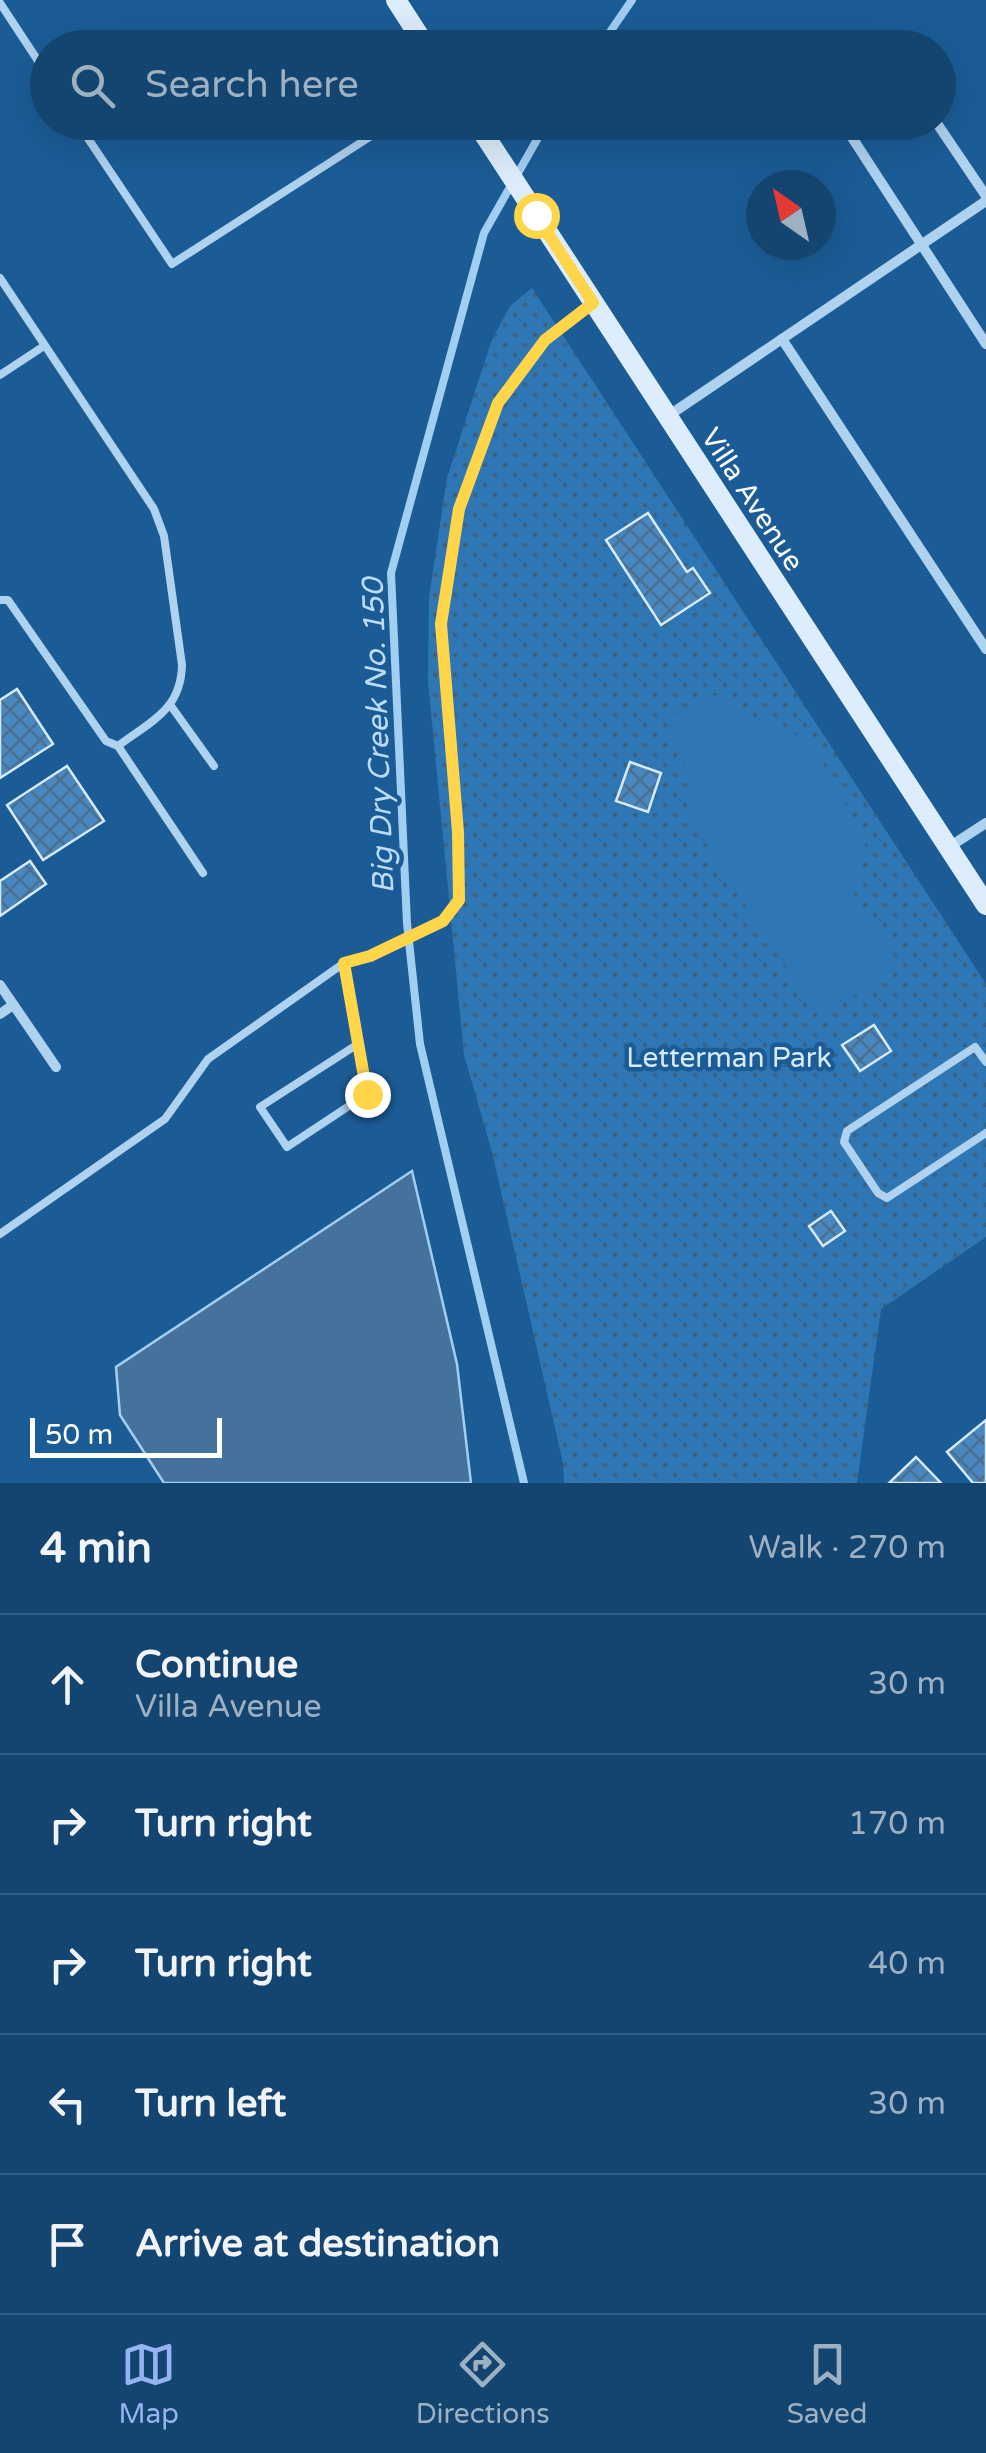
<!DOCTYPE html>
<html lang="en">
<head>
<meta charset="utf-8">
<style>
  body { margin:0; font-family:"Varela Round",sans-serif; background:#1d4c76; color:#f1f3f6 }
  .compass { position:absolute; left:746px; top:170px; width:90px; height:90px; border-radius:50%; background:#144571; box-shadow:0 10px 40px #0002; rotate:326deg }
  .scale { position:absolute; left:30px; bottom:25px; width:192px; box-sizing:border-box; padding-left:10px; border:5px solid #fff; border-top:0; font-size:28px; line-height:35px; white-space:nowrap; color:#fff; -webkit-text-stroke:8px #1b5c97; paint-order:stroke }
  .stop { position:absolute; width:30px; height:30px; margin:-22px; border:8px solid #ffd54a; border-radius:50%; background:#fff }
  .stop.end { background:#ffd54a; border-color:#fff; box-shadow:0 2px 10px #0008 }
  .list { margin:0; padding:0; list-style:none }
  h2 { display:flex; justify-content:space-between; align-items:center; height:130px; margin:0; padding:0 40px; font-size:42px }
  h2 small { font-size:32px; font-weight:400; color:#9db1c3 }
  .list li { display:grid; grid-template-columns:65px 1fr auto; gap:30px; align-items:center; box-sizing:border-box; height:140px; padding:0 40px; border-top:2px solid #335d84 }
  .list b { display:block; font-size:38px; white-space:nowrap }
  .list p { margin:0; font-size:32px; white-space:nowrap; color:#9db1c3 }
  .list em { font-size:32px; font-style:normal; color:#9db1c3 }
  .icon { flex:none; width:55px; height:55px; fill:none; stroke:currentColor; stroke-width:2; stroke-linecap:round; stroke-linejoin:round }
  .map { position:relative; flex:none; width:986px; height:1483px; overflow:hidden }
  .search { position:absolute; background:#144571; box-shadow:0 10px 40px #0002; left:30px; right:30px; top:30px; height:110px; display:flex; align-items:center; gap:25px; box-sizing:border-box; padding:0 35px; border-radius:55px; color:#9db1c3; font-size:38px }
  .sheet { height:830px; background:#144571 }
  nav { display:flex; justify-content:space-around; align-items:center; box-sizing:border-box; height:140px; border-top:2px solid #335d84; background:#144571; font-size:28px; color:#9db1c3 }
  nav a { display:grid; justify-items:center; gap:5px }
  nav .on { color:#95b2f1 }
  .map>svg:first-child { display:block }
  .green { fill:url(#green-dots) }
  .pitch { fill:#2e76b4 }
  .water { fill:#45729c; stroke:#a2cef2; stroke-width:2.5 }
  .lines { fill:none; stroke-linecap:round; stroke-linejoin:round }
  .stream { stroke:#a2cef2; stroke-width:8 }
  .building { fill:url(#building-cross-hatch); stroke:#d6eafb; stroke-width:2.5 }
  .lane { stroke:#afd2f0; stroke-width:8 }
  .street { stroke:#afd2f0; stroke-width:10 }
  .secondary { stroke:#ddedfb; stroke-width:20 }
  .route { stroke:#ffd54a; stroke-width:12 }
  .labels { text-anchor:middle; stroke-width:9; stroke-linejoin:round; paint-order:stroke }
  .street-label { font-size:28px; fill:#fff; stroke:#1b5c97 }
  .park-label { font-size:28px; fill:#d6eafb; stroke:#1b5c97 }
  .water-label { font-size:30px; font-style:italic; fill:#bbdcf7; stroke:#1b5c97 }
</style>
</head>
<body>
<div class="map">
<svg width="986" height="1483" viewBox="0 0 986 1483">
  <defs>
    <pattern id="green-dots" width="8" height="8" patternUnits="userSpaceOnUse" patternTransform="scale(2.5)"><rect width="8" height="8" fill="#2e76b4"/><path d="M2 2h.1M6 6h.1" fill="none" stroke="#3d6180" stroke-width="1.8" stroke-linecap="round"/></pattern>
    <pattern id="building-cross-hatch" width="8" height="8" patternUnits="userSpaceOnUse" patternTransform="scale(2.5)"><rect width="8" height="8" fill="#4887bf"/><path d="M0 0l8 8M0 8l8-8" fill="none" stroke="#4a6f91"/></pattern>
  </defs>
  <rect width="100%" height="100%" fill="#1b5c97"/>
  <polygon class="green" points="532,288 986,984 986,1237 881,1309 857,1483 564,1483 563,1463 492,1152 464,1055 428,681 429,597 447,478 491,342 510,306"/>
  <polygon class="pitch" points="723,692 742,713 797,735 820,758 866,841 854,894 900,964 821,1019 690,820 691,780 671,739 672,715"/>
  <polygon class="water" points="412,1171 457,1364 471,1483 164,1483 120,1415 116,1367"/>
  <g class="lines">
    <g class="stream">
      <polyline points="599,48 632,0"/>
      <polyline points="524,1483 420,1044 407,923 391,573 484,233 547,122"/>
    </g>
  </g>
  <g class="building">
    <polygon points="648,513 687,572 693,568 710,593 661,625 606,540"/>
    <polygon points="17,689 53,744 0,778 0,700"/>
    <polygon points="630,762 661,773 648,812 616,801"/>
    <polygon points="67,766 104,821 43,860 7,805"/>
    <polygon points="30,861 46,884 0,916 0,881"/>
    <polygon points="874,1025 891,1051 860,1071 842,1045"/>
    <polygon points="831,1211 845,1231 823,1246 809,1226"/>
    <polygon points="986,1420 986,1483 973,1483 947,1452"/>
    <polygon points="916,1457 941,1483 889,1483"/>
  </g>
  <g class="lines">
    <g class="lane">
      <polyline points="0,3 48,76"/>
      <polyline points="77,122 172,264 393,122"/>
      <path d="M0,278L154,509L164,536L182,665C181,710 151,721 118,746L106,741L8,600H0"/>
      <polyline points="0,375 44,346"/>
      <polyline points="171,706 214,766"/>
      <polyline points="118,746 203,873"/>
      <polyline points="344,963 367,1094 287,1147 260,1107 358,1044"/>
      <polyline points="986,1062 975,1047 847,1131 844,1142 878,1193 887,1198 986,1133"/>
      <polyline points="0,1234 165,1119 208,1059 344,963 370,956 443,921 459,900 459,832 441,624 459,509 498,403 545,340 593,303"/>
    </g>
    <g class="street">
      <polyline points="842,122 986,344"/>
      <polyline points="936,122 986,196"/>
      <polyline points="782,339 986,649"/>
      <polyline points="668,416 986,201"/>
      <polyline points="949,847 986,823"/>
      <polyline points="0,985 56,1067"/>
      <polyline points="0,1014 13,1005"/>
    </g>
    <g class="secondary">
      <polyline points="396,0 427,48"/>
      <polyline points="476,122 986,905"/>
    </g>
  </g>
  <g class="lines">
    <polyline class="route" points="367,1094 344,963 370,956 443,921 459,900 458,832 441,624 459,509 498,403 545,340 593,303 536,215"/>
  </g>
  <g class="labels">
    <g class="street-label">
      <text transform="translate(753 499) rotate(57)" y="10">Villa Avenue</text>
    </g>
    <g class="park-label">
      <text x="729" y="1067">Letterman Park</text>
    </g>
    <g class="water-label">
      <text transform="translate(378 736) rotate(-92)" y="10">Big Dry Creek No. 150</text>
    </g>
  </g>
</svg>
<svg class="compass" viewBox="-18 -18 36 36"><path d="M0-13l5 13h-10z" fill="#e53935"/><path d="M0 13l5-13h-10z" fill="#9db1c3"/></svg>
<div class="scale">50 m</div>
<div class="stop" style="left:536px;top:215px"></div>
<div class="stop end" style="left:367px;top:1094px"></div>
<div class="search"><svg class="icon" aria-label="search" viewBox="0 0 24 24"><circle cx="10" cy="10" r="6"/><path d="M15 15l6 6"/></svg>Search here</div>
</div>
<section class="sheet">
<h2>4 min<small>Walk · 270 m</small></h2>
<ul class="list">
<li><svg class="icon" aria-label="ahead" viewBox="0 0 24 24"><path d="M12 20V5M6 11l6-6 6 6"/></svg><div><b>Continue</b><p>Villa Avenue</p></div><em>30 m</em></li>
<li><svg class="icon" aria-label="right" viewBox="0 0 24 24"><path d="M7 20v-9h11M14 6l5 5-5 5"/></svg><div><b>Turn right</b></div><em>170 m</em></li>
<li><svg class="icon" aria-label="right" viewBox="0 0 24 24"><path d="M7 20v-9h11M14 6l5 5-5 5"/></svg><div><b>Turn right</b></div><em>40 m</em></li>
<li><svg class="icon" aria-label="left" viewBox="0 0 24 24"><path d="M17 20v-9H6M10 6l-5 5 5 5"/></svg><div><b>Turn left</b></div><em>30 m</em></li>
<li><svg class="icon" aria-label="arrive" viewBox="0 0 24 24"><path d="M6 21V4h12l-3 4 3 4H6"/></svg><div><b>Arrive at destination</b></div></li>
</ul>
</section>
<nav>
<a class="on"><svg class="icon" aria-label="map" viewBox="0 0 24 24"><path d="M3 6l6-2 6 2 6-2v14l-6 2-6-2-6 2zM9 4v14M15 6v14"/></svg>Map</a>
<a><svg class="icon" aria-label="directions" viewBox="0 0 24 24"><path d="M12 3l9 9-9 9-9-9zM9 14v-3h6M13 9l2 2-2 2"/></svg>Directions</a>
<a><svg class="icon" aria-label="saved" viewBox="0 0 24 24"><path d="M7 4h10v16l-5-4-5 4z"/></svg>Saved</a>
</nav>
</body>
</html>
